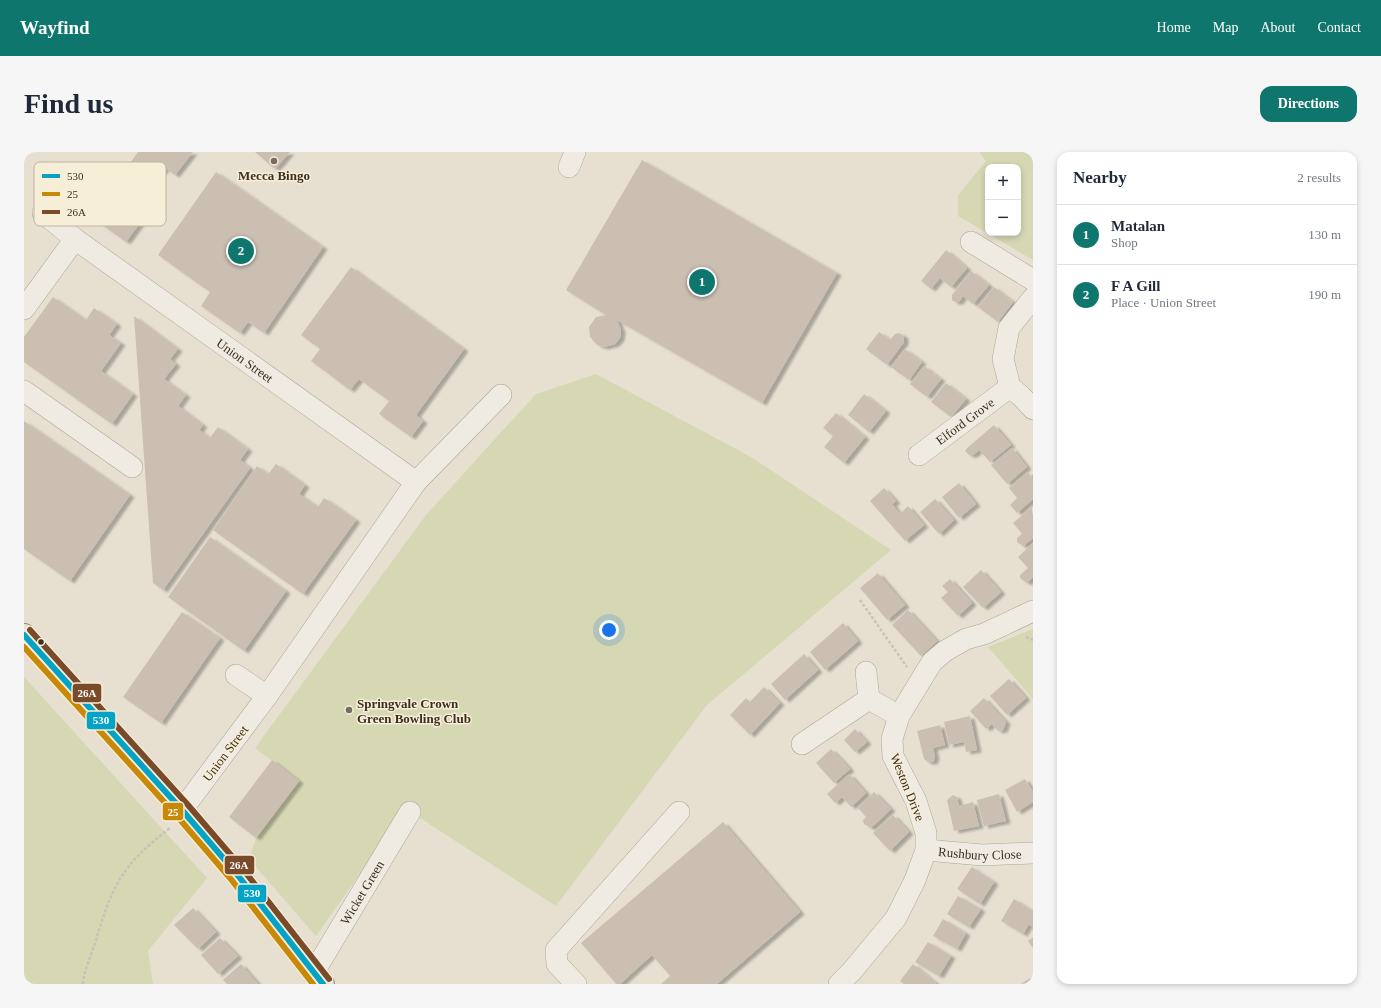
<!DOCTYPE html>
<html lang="en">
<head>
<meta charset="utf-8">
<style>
  body { margin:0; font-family:"Times New Roman",serif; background:#f6f6f7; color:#1f2937 }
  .controls { position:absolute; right:12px; top:12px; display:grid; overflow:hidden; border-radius:8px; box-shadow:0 2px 6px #0003 }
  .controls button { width:36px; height:36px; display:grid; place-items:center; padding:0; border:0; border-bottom:1px solid #e0e1e3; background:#fff; color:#1f2937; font:20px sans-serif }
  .you { position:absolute; left:585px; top:478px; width:14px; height:14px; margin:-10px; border:3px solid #fff; border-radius:50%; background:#1a73e8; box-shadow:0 0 0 6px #1a73e833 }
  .badge { display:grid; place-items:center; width:26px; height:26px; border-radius:50%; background:#0f766e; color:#fff; font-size:13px; font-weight:700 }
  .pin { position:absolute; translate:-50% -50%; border:2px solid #fff; box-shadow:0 1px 4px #0006 }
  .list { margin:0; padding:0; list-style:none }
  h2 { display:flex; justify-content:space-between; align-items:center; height:52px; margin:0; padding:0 16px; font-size:17px }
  h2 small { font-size:13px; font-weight:400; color:#747a83 }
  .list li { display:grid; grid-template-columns:26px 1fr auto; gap:12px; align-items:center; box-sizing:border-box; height:60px; padding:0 16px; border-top:1px solid #e0e1e3 }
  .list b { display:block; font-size:15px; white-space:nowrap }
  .list p { margin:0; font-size:13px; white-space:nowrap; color:#747a83 }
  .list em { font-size:13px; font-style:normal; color:#747a83 }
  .map { position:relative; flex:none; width:1009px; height:832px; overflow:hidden; border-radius:12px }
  header { display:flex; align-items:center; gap:24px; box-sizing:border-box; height:56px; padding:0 20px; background:#0f766e; color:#fff }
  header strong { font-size:19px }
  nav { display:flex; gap:22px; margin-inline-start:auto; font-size:14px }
  .intro { display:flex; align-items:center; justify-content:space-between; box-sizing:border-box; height:96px; padding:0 24px }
  h1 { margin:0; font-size:28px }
  .button { padding:10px 18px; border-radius:12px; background:#0f766e; color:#fff; font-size:14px; font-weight:700 }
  main { display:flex; gap:24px; padding:0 24px }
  aside { flex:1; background:#fff; border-radius:12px; box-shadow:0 2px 6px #0003 }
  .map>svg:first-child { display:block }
  .green { fill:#d6d7b3; fill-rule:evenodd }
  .building { fill:#cbbfb2; filter:url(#shadow) }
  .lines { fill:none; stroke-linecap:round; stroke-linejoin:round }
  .minor-casing { stroke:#ada599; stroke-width:22 }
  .major-casing { stroke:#928b80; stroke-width:24 }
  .path { stroke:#c8c2b9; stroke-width:2.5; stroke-dasharray:3 2; stroke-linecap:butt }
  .minor { stroke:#efebe3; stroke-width:21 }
  .major { stroke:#e6e1d4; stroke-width:22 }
  .bus-1-casing { stroke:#f7eed8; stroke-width:9 }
  .bus-2-casing { stroke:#f7eed8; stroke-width:9 }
  .bus-3-casing { stroke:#f7eed8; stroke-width:9 }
  .bus-1 { stroke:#03a3c5; stroke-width:6 }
  .bus-2 { stroke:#c88808; stroke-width:6 }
  .bus-3 { stroke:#7a4b2a; stroke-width:6 }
  .poi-dot { fill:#786c5e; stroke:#f7eed8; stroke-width:1.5 }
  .bus-dot { fill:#3d2e20; stroke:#f7eed8; stroke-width:1.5 }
  .labels { text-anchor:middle; stroke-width:3; stroke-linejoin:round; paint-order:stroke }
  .poi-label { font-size:13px; font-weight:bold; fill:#3d2e20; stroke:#f7eed8 }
  .street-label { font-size:13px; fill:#3d2e20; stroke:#f7eed8 }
  .key { fill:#f7eed8; stroke:#bfb4a1; stroke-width:1 }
  .key-label { font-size:11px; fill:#3d2e20 }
  .line-badge { stroke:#f7eed8; stroke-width:1.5 }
  .badge-label { font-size:11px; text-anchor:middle; font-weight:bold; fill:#fff }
</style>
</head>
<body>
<header>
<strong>Wayfind</strong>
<nav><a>Home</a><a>Map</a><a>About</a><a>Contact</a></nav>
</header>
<div class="intro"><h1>Find us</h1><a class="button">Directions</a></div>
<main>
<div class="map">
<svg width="1009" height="832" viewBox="0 0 1009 832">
  <defs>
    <filter id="shadow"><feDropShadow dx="4.5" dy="2.5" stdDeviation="1" flood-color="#0004"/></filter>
  </defs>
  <rect width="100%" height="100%" fill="#e7e0d1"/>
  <g class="green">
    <path d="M955,0H1009V108L934,64V43L962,9ZM964,15H994V81H964Z"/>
    <polygon points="572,222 727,305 867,398 683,553 532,754 382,657 292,784 225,707 232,686 275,629 231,596 402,363 512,242"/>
    <polygon points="1009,477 1009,547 964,495"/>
    <polygon points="0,525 183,726 124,799 129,832 0,832"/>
  </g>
  <g class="building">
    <polygon points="114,0 169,0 151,23 141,16 111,56 121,64 102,90 67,65"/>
    <polygon points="231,0 266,0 251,17"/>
    <polygon points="618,8 813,121 738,251 593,168 597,178 596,186 591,192 580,195 573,193 566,185 565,175 572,165 582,163 542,138"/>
    <polygon points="192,20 299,95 240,181 224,170 216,181 177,154 186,140 134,103"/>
    <polygon points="922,98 943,116 927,135 916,126 907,137 897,129"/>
    <polygon points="327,115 440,197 392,263 399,269 387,285 355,262 365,249 335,227 326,238 287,209 296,197 277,183"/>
    <polygon points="947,119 965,133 949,152 939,144 935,150 931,150 928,148 928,143"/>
    <polygon points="970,135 989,150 974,170 954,155"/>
    <polygon points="29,145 62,168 70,156 93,172 85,183 97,191 77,219 109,242 88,272 0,210 0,185"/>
    <polygon points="110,164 154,197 146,207 152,212 140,227 162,243 154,254 179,273 175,278 186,286 194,275 224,297 216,308 226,316 139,438 129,431"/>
    <polygon points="855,180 866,188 871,182 875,181 880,184 880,190 863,213 842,197"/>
    <polygon points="881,197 898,210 885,228 867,215"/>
    <polygon points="900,214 917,227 903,245 886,232"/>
    <polygon points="922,231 942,247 927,265 907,250"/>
    <polygon points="840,242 862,259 845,280 824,263"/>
    <polygon points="812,261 841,285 820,311 800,295 809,284 799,276"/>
    <polygon points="0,269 106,343 46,429 0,397"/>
    <polygon points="970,273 987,293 966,310 955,298 949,303 945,303 941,299 943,296"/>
    <polygon points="988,296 1003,315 983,332 967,313"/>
    <polygon points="252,312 281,333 275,342 294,355 300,346 332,368 279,442 189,378 233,314 244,322"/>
    <polygon points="1004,320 1009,327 1009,347 993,361 986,353 993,346 985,336"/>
    <polygon points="935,331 952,352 935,366 918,345"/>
    <polygon points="860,336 872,349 868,352 876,362 884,354 900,373 881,389 846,349"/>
    <polygon points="911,347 930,368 915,382 896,360"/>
    <polygon points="1008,355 1009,386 999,394 993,390 993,386 998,382 989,371"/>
    <polygon points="186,385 262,439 220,499 144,445"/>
    <polygon points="1009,391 1009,425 1003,431 996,426 996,423 1004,416 994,405"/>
    <polygon points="957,418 977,440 959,456 939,435"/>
    <polygon points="854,421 881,453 863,468 836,436"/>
    <polygon points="926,427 948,451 934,464 917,446 924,440 918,434"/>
    <polygon points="884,458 913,489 897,504 868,473"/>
    <polygon points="158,460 196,486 137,571 99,545"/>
    <polygon points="819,471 834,489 801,518 786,500"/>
    <polygon points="780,502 794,518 761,548 747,532"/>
    <polygon points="985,527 1002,546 983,563 966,544"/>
    <polygon points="740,535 756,551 726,583 706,563 722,546 726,550"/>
    <polygon points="960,546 982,570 979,578 974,579 968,572 962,577 946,559"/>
    <polygon points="946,564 953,598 942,600 940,590 925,593 920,570"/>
    <polygon points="916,573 921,593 909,596 911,605 909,610 904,610 900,607 893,579"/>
    <polygon points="831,577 843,590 831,600 820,588"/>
    <polygon points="807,597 826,617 810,631 792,611"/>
    <polygon points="248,608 275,629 232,686 205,665"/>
    <polygon points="825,622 842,641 827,655 818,645 811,651 803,642"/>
    <polygon points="1001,627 1009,640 1009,650 993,660 981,638"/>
    <polygon points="850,640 867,657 847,676 840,672 839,668 842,665 834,656"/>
    <polygon points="975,642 982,669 960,674 953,648"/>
    <polygon points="929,643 933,645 935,654 949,650 955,674 930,679 923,648"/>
    <polygon points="869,663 885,680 866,699 849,681"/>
    <polygon points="699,670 776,760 693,832 637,832 646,824 628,803 596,832 592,832 557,791"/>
    <polygon points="948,715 970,730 956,752 933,737"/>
    <polygon points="934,744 957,757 945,775 923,762"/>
    <polygon points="990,747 1009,759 1009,775 1005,772 999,782 977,769"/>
    <polygon points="169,756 192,780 174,797 150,773"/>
    <polygon points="919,767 942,781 933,797 909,784"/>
    <polygon points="1009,785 1009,796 1004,789"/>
    <polygon points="196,786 214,804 194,822 177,803"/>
    <polygon points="904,790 927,804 915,824 891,810"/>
    <polygon points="217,812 234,832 203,832 199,828"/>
    <polygon points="889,812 912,831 911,832 880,832 876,829"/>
    <polygon points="1006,826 1009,832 997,832"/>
  </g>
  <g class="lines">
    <defs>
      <g id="minor">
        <polyline points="545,15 551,0"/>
        <path id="s1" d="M19,61L51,87L392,330L243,544L158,658"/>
        <polyline points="947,90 1009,128"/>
        <polyline points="1009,146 985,176 979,207 986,235 997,244 1009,257"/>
        <polyline points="0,157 51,87"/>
        <polyline points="0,239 108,315"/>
        <path id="s2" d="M895,303L986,235"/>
        <polyline points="392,330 477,243"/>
        <polyline points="842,520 845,547"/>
        <polyline points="212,523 243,544"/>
        <polyline points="778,592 845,547 875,564"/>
        <path id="s3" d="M902,698L958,703L1009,701"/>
        <path id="s4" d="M290,820L386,660"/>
        <polyline points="552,832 533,812 532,798 655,660"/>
        <polyline points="815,832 828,819 872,766 891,728 902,698 902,681 892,649 869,604 868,587 875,564 908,510 921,499 942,487 960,482 1009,459"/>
      </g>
      <polyline id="major" points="0,483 158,658 212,721 299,832"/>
    </defs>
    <use href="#minor" class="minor-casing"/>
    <use href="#major" class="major-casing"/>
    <g class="path">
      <polyline points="836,448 883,515"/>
      <polyline points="1002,485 1009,488"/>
      <path d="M59,832C60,818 67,804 71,791C88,733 98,713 146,676"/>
    </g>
    <use href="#minor" class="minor"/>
    <use href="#major" class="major"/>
    <defs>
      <polyline id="bus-1" points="0,483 158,658 212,721 299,832"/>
      <polyline id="bus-2" points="0,495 152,663 206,726 289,832"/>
      <polyline id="bus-3" points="6,478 164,653 218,716 305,827"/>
    </defs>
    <use href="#bus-1" class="bus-1-casing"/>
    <use href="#bus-2" class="bus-2-casing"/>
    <use href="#bus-3" class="bus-3-casing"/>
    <use href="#bus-1" class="bus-1"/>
    <use href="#bus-2" class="bus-2"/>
    <use href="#bus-3" class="bus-3"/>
  </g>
  <g class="poi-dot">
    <circle cx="250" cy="9" r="4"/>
    <circle cx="325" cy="558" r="4"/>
  </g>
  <circle class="bus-dot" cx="17" cy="490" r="3.5"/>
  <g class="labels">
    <g class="poi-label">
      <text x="250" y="28">Mecca Bingo</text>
      <text x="333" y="556" text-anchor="start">Springvale Crown<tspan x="333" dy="15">Green Bowling Club</tspan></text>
    </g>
    <g class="street-label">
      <text dy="5" stroke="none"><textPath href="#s1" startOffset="250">Union Street</textPath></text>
      <text dy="5" stroke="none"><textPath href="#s2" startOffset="57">Elford Grove</textPath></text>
      <text transform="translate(201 601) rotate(-53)" y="5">Union Street</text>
      <text transform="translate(884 635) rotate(68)" y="5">Weston Drive</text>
      <text dy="5" stroke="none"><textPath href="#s3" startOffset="54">Rushbury Close</textPath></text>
      <text dy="5" stroke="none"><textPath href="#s4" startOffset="93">Wicket Green</textPath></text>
    </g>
  </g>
  <rect x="10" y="10" width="132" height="64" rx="6" class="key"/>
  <rect x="18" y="22" width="18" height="4" fill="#03a3c5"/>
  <rect x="18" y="40" width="18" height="4" fill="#c88808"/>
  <rect x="18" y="58" width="18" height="4" fill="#7a4b2a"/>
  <g class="key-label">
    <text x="43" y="28">530</text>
    <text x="43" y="46">25</text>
    <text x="43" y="64">26A</text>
  </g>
  <g class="line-badge">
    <rect x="48" y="531" width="30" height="20" rx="4" fill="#7a4b2a"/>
    <rect x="62" y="559" width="30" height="19" rx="4" fill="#03a3c5"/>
    <rect x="138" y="650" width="22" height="19" rx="4" fill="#c88808"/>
    <rect x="200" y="703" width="31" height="20" rx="4" fill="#7a4b2a"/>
    <rect x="213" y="732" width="30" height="19" rx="4" fill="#03a3c5"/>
  </g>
  <g class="badge-label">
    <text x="63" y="545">26A</text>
    <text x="77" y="572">530</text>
    <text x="149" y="664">25</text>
    <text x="215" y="717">26A</text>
    <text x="228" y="745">530</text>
  </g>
</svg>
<div class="controls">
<button>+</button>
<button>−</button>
</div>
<div class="you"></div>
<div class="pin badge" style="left:678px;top:130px">1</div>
<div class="pin badge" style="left:217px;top:99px">2</div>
</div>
<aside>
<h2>Nearby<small>2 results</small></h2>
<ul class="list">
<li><span class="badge">1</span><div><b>Matalan</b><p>Shop</p></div><em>130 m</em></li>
<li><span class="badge">2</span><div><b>F A Gill</b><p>Place · Union Street</p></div><em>190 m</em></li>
</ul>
</aside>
</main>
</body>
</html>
